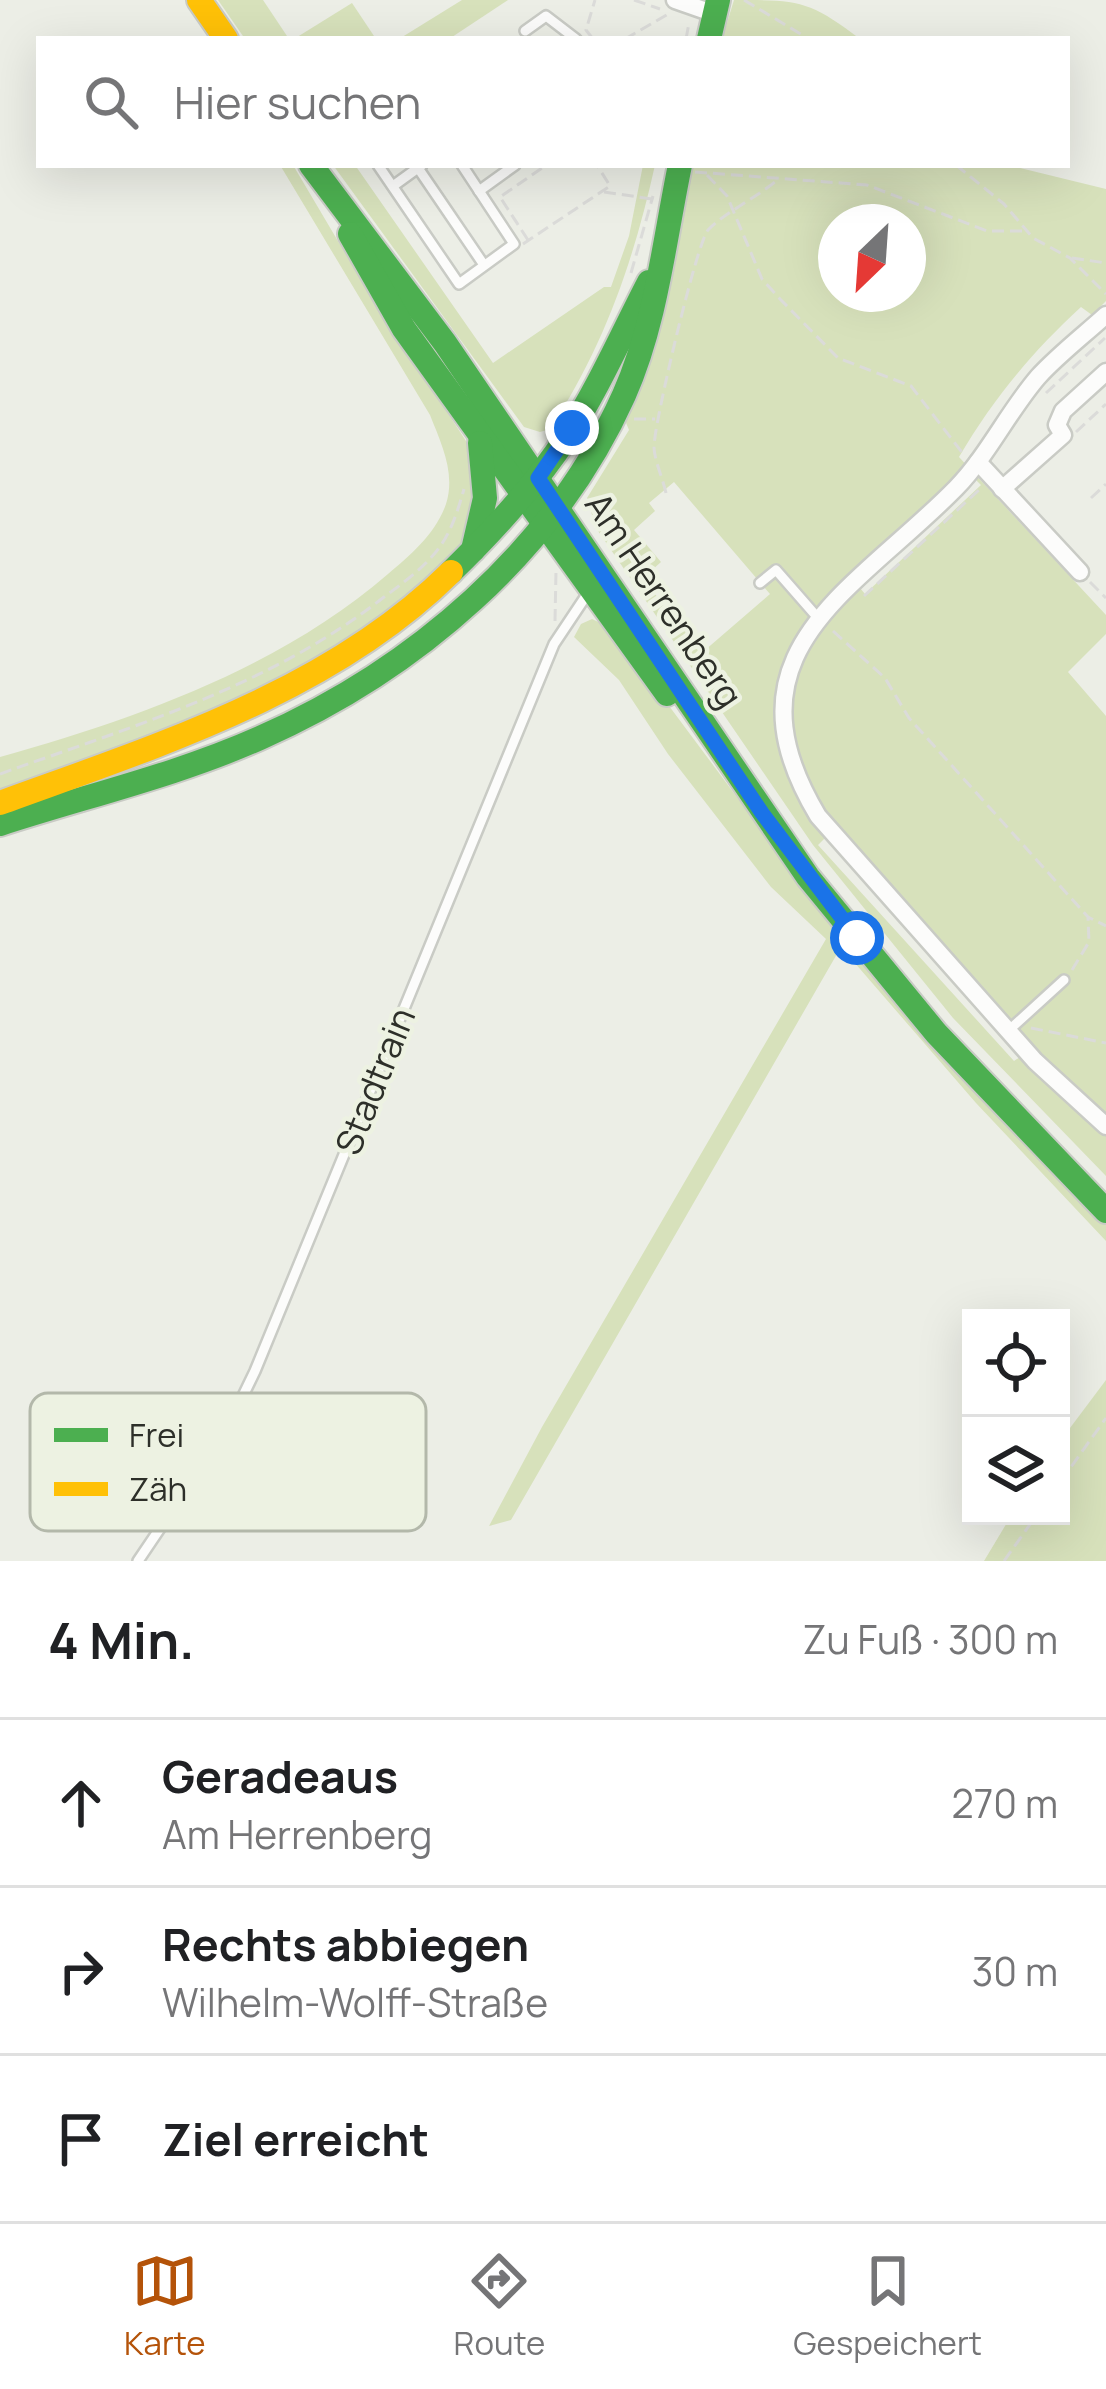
<!DOCTYPE html>
<html lang="de">
<head>
<meta charset="utf-8">
<style>
  body { margin:0; font-family:Manrope,sans-serif; background:#f2f2f2; color:#202124 }
  .controls { position:absolute; right:36px; bottom:36px; display:grid; overflow:hidden; border-radius:0px; box-shadow:0 12px 48px #0002 }
  .controls button { width:108px; height:108px; display:grid; place-items:center; padding:0; border:0; border-bottom:3px solid #e0e0e0; background:#fff; color:#202124; font:60px sans-serif }
  .compass { position:absolute; left:818px; top:204px; width:108px; height:108px; border-radius:50%; background:#fff; box-shadow:0 12px 48px #0002; rotate:205deg }
  .stop { position:absolute; width:36px; height:36px; margin:-27px; border:9px solid #1a73e8; border-radius:50%; background:#fff }
  .stop.end { background:#1a73e8; border-color:#fff; box-shadow:0 3px 12px #0008 }
  .list { margin:0; padding:0; list-style:none }
  h2 { display:flex; justify-content:space-between; align-items:center; height:156px; margin:0; padding:0 48px; font-size:51px }
  h2 small { font-size:39px; font-weight:400; color:#757577 }
  .list li { display:grid; grid-template-columns:78px 1fr auto; gap:36px; align-items:center; box-sizing:border-box; height:168px; padding:0 48px; border-top:3px solid #e0e0e0 }
  .list b { display:block; font-size:45px; white-space:nowrap }
  .list p { margin:0; font-size:39px; white-space:nowrap; color:#757577 }
  .list em { font-size:39px; font-style:normal; color:#757577 }
  .icon { flex:none; width:66px; height:66px; fill:none; stroke:currentColor; stroke-width:2; stroke-linecap:round; stroke-linejoin:round }
  .map { position:relative; flex:none; width:1106px; height:1561px; overflow:hidden }
  .search { position:absolute; background:#fff; box-shadow:0 12px 48px #0002; left:36px; right:36px; top:36px; height:132px; display:flex; align-items:center; gap:30px; box-sizing:border-box; padding:0 42px; border-radius:0px; color:#757577; font-size:45px }
  .sheet { height:660px; background:#fff }
  nav { display:flex; justify-content:space-around; align-items:center; box-sizing:border-box; height:168px; border-top:3px solid #e0e0e0; background:#fff; font-size:33px; color:#757577 }
  nav a { display:grid; justify-items:center; gap:6px }
  nav .on { color:#b45309 }
  .map>svg:first-child { display:block }
  .grass { fill:#d7e1bb; fill-rule:evenodd }
  .lines { fill:none; stroke-linecap:round; stroke-linejoin:round }
  .lane-casing { stroke:#c9cbc5; stroke-width:14 }
  .street-casing { stroke:#c9cbc5; stroke-width:21 }
  .fast-casing { stroke:#c9cbc5; stroke-width:28 }
  .slow-casing { stroke:#c9cbc5; stroke-width:28 }
  .path { stroke:#dbdbd9; stroke-width:3; stroke-dasharray:12 6; stroke-linecap:butt }
  .lane { stroke:#fcfcfb; stroke-width:9 }
  .street { stroke:#fcfcfb; stroke-width:16 }
  .fast { stroke:#4caf50; stroke-width:24 }
  .slow { stroke:#ffc107; stroke-width:24 }
  .route { stroke:#1a73e8; stroke-width:15 }
  .labels { text-anchor:middle; stroke-width:9; stroke-linejoin:round; paint-order:stroke }
  .street-label { font-size:36px; fill:#2d2f29; stroke:#edf2e2 }
  .key { fill:#edf2e2; stroke:#b3b8aa; stroke-width:3 }
  .key-label { font-size:33px; fill:#2d2f29 }
</style>
</head>
<body>
<div class="map">
<svg width="1106" height="1561" viewBox="0 0 1106 1561">
  <rect width="100%" height="100%" fill="#eceee6"/>
  <g class="grass">
    <polygon points="218,0 263,0 289,39 245,39"/>
    <polygon points="462,0 508,0 449,39 399,39"/>
    <path d="M734,0C799,0 809,0 860,39H722Z"/>
    <polygon points="352,3 376,39 294,39"/>
    <path d="M280,165H293L361,280L466,441L476,495L465,542L457,555L414,596L264,691L0,793V757C135,719 281,667 388,574C411,555 436,533 446,504C456,473 441,443 430,415Z"/>
    <path d="M333,165H355L493,363L604,287H611L629,236L643,165H655C634,260 604,347 550,429L540,432L524,427Z"/>
    <path d="M693,165H1008L1106,189V301L1092,315L1081,307C1032,352 993,399 959,457L1106,615V634L1068,672L1106,716V1176L953,1018L813,845L596,528L587,498L629,430L624,418L659,315ZM836,222H908V294H836ZM976,480L981,485L865,594L860,588ZM674,482L770,594L704,651L642,579L661,562L634,530L655,511L649,503ZM825,838L1020,1056V1057L1014,1061L818,845Z"/>
    <polygon points="592,619 611,628 789,867 992,1108 1106,1225 1106,1241 976,1103 841,947 511,1520 489,1526 542,1427 826,939 771,887 668,754 619,680 574,637 581,624"/>
    <polygon points="1106,1380 1106,1561 984,1561 1011,1516 1061,1516 1061,1440"/>
  </g>
  <g class="lines">
    <defs>
      <g id="lane">
        <polyline points="525,31 546,16 576,39"/>
        <polyline points="378,165 459,284 514,244 462,165"/>
        <polyline points="418,168 484,265"/>
        <polyline points="393,186 422,165"/>
        <polyline points="479,191 515,165"/>
        <polyline points="760,583 776,570 818,618"/>
        <polyline points="1008,1031 1064,980"/>
        <polyline points="138,1561 227,1429 255,1371 554,644 590,590"/>
      </g>
      <g id="street">
        <polyline points="675,0 715,14"/>
        <path d="M1106,315C1084,335 1058,355 1038,377C1008,412 988,455 956,488C854,592 719,651 818,816L1035,1061L1106,1126"/>
        <polyline points="978,462 1080,572"/>
        <polyline points="1002,489 1063,435 1057,425 1063,411 1106,372"/>
      </g>
      <g id="fast">
        <polyline points="709,39 718,0"/>
        <polyline points="311,165 445,343 808,877 936,1033 1106,1211"/>
        <polyline points="350,234 404,329 667,694"/>
        <polyline points="473,550 485,498 480,443"/>
        <path d="M451,572C493,531 533,488 566,438C598,389 622,334 649,282"/>
        <path d="M0,824C86,796 177,775 260,738C414,670 554,551 624,395C656,323 664,242 680,165"/>
      </g>
      <g id="slow">
        <polyline points="199,0 226,39"/>
        <path d="M0,803C156,746 330,692 451,572"/>
      </g>
    </defs>
    <use href="#lane" class="lane-casing"/>
    <use href="#street" class="street-casing"/>
    <use href="#fast" class="fast-casing"/>
    <use href="#slow" class="slow-casing"/>
    <g class="path">
      <polyline points="634,0 660,9"/>
      <polyline points="744,0 809,39"/>
      <polyline points="593,39 586,30 595,0"/>
      <polyline points="625,39 670,13"/>
      <polyline points="686,39 689,23"/>
      <polyline points="956,165 1004,204 1033,238 1070,258 1106,294"/>
      <polyline points="695,172 867,185 987,231 1026,231"/>
      <polyline points="707,175 727,196 762,279 780,299 838,358 911,386 964,455"/>
      <polyline points="604,192 652,199"/>
      <polyline points="528,240 500,197 542,168 540,165"/>
      <polyline points="523,244 610,186 597,165"/>
      <polyline points="1072,258 1106,263"/>
      <polyline points="631,273 653,196"/>
      <polyline points="1046,393 1105,338"/>
      <polyline points="634,419 655,419"/>
      <polyline points="1076,432 1106,404"/>
      <path d="M666,493C663,479 655,462 654,448C653,427 697,242 708,230C724,213 756,198 776,181"/>
      <polyline points="1091,498 1106,484"/>
      <polyline points="1090,582 1106,598"/>
      <polyline points="864,596 979,490"/>
      <polyline points="555,621 556,571"/>
      <polyline points="833,631 885,678 909,718 1088,917 1106,926"/>
      <path d="M0,774C133,726 271,686 384,597C403,583 425,567 439,548C452,530 458,510 464,489"/>
      <polyline points="1072,970 1089,942 1088,918"/>
      <polyline points="1031,1028 1106,1043"/>
      <polyline points="1061,1481 1106,1418"/>
      <polyline points="1004,1561 1036,1516"/>
    </g>
    <use href="#lane" class="lane"/>
    <use href="#street" class="street"/>
    <use href="#fast" class="fast"/>
    <use href="#slow" class="slow"/>
  </g>
  <g class="lines">
    <polyline class="route" points="572,428 538,478 762,813 857,938"/>
  </g>
  <g class="labels">
    <g class="street-label">
      <text transform="translate(664 600) rotate(56)" y="13">Am Herrenberg</text>
      <text transform="translate(375 1081) rotate(-68)" y="13">Stadtrain</text>
    </g>
  </g>
  <rect x="30" y="1393" width="396" height="138" rx="18" class="key"/>
  <rect x="54" y="1428" width="54" height="14" fill="#4caf50"/>
  <rect x="54" y="1482" width="54" height="14" fill="#ffc107"/>
  <g class="key-label">
    <text x="129" y="1447">Frei</text>
    <text x="129" y="1501">Zäh</text>
  </g>
</svg>
<div class="controls">
<button><svg class="icon" aria-label="locate" viewBox="0 0 24 24"><circle cx="12" cy="12" r="6"/><path d="M12 2v4M12 18v4M2 12h4M18 12h4"/></svg></button>
<button><svg class="icon" aria-label="layers" viewBox="0 0 24 24"><path d="M12 4l9 5-9 5-9-5zM3 14l9 5 9-5"/></svg></button>
</div>
<svg class="compass" viewBox="-18 -18 36 36"><path d="M0-13l5 13h-10z" fill="#e53935"/><path d="M0 13l5-13h-10z" fill="#757577"/></svg>
<div class="stop" style="left:857px;top:938px"></div>
<div class="stop end" style="left:572px;top:428px"></div>
<div class="search"><svg class="icon" aria-label="search" viewBox="0 0 24 24"><circle cx="10" cy="10" r="6"/><path d="M15 15l6 6"/></svg>Hier suchen</div>
</div>
<section class="sheet">
<h2>4 Min.<small>Zu Fuß · 300 m</small></h2>
<ul class="list">
<li><svg class="icon" aria-label="ahead" viewBox="0 0 24 24"><path d="M12 20V5M6 11l6-6 6 6"/></svg><div><b>Geradeaus</b><p>Am Herrenberg</p></div><em>270 m</em></li>
<li><svg class="icon" aria-label="right" viewBox="0 0 24 24"><path d="M7 20v-9h11M14 6l5 5-5 5"/></svg><div><b>Rechts abbiegen</b><p>Wilhelm-Wolff-Straße</p></div><em>30 m</em></li>
<li><svg class="icon" aria-label="arrive" viewBox="0 0 24 24"><path d="M6 21V4h12l-3 4 3 4H6"/></svg><div><b>Ziel erreicht</b></div></li>
</ul>
</section>
<nav>
<a class="on"><svg class="icon" aria-label="map" viewBox="0 0 24 24"><path d="M3 6l6-2 6 2 6-2v14l-6 2-6-2-6 2zM9 4v14M15 6v14"/></svg>Karte</a>
<a><svg class="icon" aria-label="directions" viewBox="0 0 24 24"><path d="M12 3l9 9-9 9-9-9zM9 14v-3h6M13 9l2 2-2 2"/></svg>Route</a>
<a><svg class="icon" aria-label="saved" viewBox="0 0 24 24"><path d="M7 4h10v16l-5-4-5 4z"/></svg>Gespeichert</a>
</nav>
</body>
</html>
